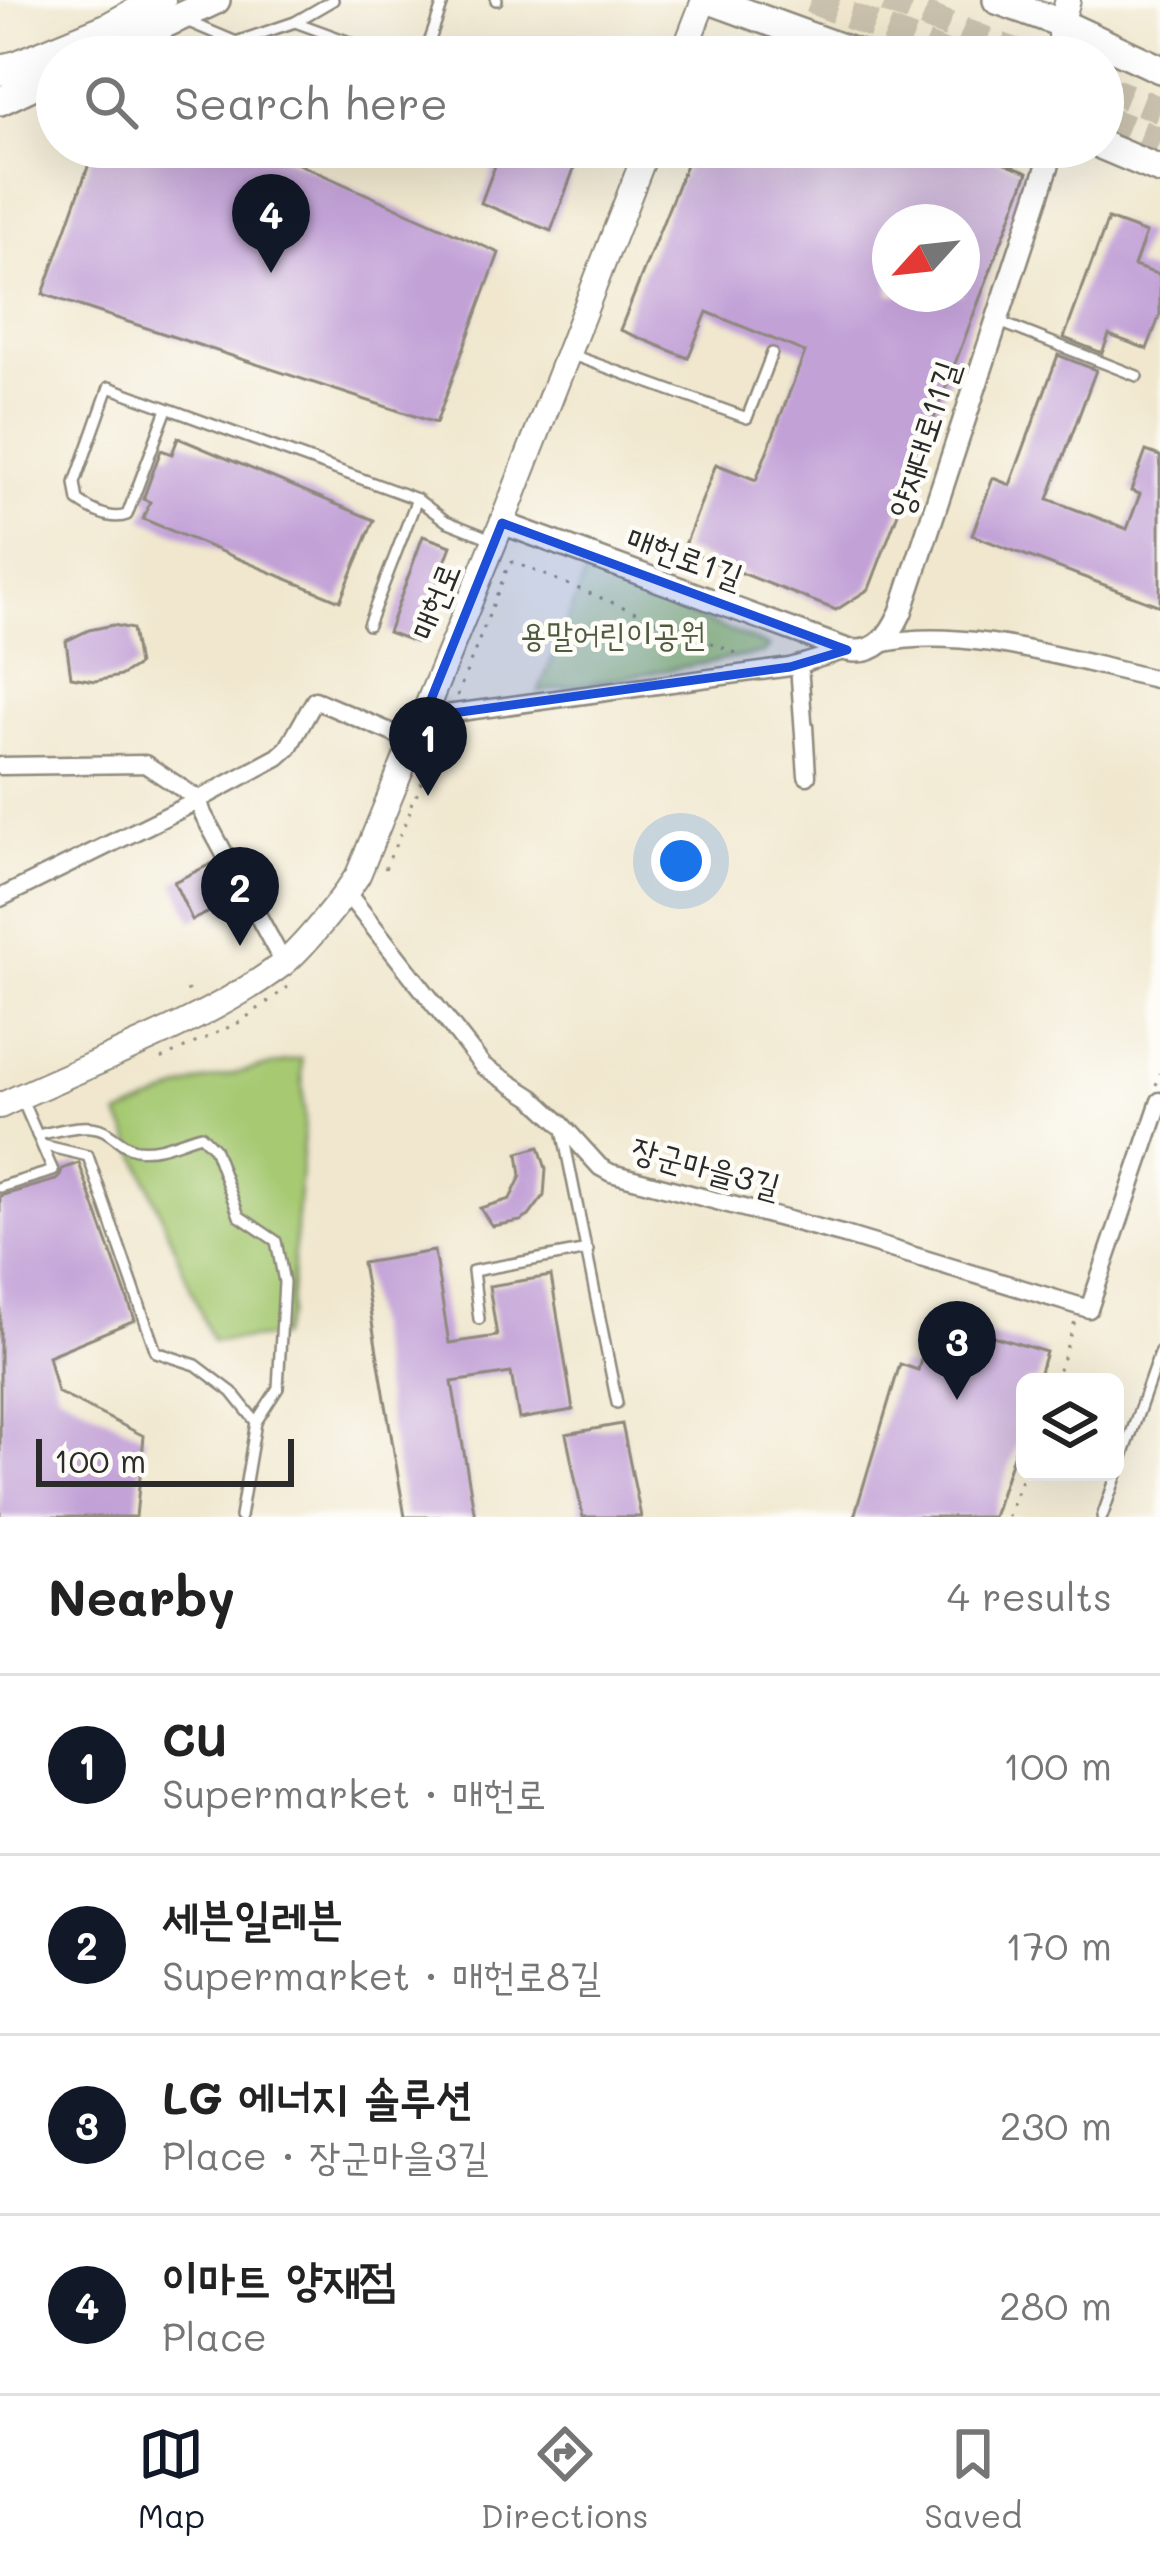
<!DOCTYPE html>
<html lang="en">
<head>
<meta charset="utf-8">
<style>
  body { margin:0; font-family:Mali,"Poor Story",sans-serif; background:#f6f6f6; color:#222 }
  .controls { position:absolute; right:36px; bottom:36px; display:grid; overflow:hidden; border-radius:18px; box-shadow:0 12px 48px #0002 }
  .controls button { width:108px; height:108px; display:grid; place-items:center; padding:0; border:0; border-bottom:3px solid #e0e0e0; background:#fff; color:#222; font:60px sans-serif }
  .compass { position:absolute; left:872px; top:204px; width:108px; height:108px; border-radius:50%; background:#fff; box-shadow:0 12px 48px #0002; rotate:243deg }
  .scale { position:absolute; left:36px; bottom:30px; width:258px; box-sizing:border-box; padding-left:12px; border:6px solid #2b2b2b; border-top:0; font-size:33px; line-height:42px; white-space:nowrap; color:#2b2b2b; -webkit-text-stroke:9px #fdfcf7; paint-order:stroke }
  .you { position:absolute; left:681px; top:861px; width:42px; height:42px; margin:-30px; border:9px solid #fff; border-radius:50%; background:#1a73e8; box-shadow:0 0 0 18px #1a73e833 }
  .badge { display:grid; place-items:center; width:78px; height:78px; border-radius:50%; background:#111827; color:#fff; font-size:39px; font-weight:700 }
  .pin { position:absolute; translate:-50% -99px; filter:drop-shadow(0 3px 6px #0008) }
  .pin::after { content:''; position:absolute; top:63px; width:42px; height:36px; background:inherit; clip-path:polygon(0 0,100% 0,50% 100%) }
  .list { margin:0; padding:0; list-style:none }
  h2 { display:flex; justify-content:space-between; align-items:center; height:156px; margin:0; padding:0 48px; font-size:51px }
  h2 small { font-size:39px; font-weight:400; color:#767676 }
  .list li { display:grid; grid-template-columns:78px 1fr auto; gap:36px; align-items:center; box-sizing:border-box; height:180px; padding:0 48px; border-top:3px solid #e0e0e0 }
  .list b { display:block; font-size:45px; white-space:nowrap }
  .list p { margin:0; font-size:39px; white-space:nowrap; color:#767676 }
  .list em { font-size:39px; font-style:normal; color:#767676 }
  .icon { flex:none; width:66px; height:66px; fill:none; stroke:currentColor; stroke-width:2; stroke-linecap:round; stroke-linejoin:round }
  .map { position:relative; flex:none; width:1160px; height:1517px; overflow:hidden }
  .search { position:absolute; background:#fff; box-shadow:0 12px 48px #0002; left:36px; right:36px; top:36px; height:132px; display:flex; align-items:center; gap:30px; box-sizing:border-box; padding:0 42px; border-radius:66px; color:#767676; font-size:45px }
  .sheet { height:876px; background:#fff }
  nav { display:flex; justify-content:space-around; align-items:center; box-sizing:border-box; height:168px; border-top:3px solid #e0e0e0; background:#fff; font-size:33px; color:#767676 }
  nav a { display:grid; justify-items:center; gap:6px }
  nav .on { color:#111827 }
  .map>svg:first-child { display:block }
  .green { fill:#a6c972; stroke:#687a4e; stroke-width:3 }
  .building { fill:#c2a1d7; fill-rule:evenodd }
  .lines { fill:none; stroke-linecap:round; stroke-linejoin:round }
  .trunk-tunnel { stroke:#c9c1ad; stroke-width:27; stroke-dasharray:27 14; stroke-linecap:butt }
  .service-casing { stroke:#8e897c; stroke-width:14 }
  .minor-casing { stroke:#8e897c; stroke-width:21 }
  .tertiary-casing { stroke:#8e897c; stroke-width:26 }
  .secondary-casing { stroke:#8e897c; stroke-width:28 }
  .primary-casing { stroke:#8e897c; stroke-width:32 }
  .trunk-casing { stroke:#8e897c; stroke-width:32 }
  .motorway-casing { stroke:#8e897c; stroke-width:34 }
  .path { stroke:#8e897c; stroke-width:3; stroke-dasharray:3 9; stroke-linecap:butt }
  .service { stroke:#fff; stroke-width:9 }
  .minor { stroke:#fff; stroke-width:16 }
  .tertiary { stroke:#fff; stroke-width:21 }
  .secondary { stroke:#fff; stroke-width:24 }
  .primary { stroke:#fff; stroke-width:27 }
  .trunk { stroke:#fff; stroke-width:27 }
  .motorway { stroke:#fff; stroke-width:30 }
  .marked { fill:#1d4ed8; fill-opacity:0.2; stroke:#1d4ed8; stroke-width:9; stroke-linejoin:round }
  .labels { text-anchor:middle; stroke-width:9; stroke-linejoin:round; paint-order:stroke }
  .street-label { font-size:33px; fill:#2b2b2b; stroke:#fdfcf7 }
  .park-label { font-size:33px; fill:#505a40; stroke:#fdfcf7 }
</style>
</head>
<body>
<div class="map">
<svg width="1160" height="1517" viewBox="0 0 1160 1517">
  <rect width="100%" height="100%" fill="#fdfcf7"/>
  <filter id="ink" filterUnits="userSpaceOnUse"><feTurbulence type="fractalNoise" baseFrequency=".00833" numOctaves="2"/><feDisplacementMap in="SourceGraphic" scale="24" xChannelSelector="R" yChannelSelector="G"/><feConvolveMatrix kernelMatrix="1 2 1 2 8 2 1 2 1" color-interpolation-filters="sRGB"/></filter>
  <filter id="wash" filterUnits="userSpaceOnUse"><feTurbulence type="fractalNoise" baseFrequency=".004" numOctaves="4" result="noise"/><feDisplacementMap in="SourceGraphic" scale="48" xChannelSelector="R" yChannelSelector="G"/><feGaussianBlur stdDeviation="2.7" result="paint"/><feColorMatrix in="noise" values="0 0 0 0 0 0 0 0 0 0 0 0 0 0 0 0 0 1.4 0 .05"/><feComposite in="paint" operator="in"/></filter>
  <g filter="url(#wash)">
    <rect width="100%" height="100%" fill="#f0e7ce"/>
    <g class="green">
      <polygon points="586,573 769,647 763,653 539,692"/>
      <polygon points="301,1058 305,1119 289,1314 279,1337 212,1341 135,1150 119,1116 195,1083"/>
    </g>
    <g id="blocks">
      <g class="building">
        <polygon points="95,147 260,147 499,253 436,423 43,294"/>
        <polygon points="502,147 582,147 551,231 481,203"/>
        <path d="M693,147H965L1028,172L869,589L836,610L683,550L716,464L756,480L805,352L707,312L688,358L620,330ZM890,222H962V294H890Z"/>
        <polygon points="1108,219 1146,233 1134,266 1160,275 1160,315 1147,349 1109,335 1102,353 1064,338"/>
        <polygon points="1058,355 1096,370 1048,499 1127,529 1140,494 1131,491 1146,451 1160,456 1160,606 972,535 993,478 1010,485"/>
        <polygon points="178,438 374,520 340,601 143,519 150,502 143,499 161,450 172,454"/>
        <polygon points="423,536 451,546 415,642 388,632"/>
        <polygon points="113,625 132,629 138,665 120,676 95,681 71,677 66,641 89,630"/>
        <polygon points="213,863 231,902 192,920 174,882"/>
        <polygon points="539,1147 546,1169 544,1196 529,1216 520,1221 492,1226 480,1208 510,1199 521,1176 518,1153"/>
        <polygon points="79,1163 135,1320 48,1356 57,1392 144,1436 136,1517 0,1517 0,1196 56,1180 60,1176 62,1169"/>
        <polygon points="434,1251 449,1343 497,1336 489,1286 551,1276 573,1410 519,1419 511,1373 452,1382 475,1517 405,1517 362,1263"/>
        <polygon points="933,1318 1046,1352 1037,1382 1025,1382 1025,1419 993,1517 854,1517 900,1364 918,1370"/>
        <polygon points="622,1424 641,1517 583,1517 566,1434"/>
      </g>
    </g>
  </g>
  <g filter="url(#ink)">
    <use href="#blocks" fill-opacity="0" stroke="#8e897c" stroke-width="3"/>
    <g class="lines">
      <g class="trunk-tunnel">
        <polyline points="811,0 952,57"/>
        <polyline points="886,0 1028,57"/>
        <polyline points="1103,87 1160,110"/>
        <polyline points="1103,118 1160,141"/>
      </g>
      <defs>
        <g id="service">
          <polyline points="496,0 497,0"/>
          <polyline points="184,20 236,42 295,22 333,0"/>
          <polyline points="295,22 391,57"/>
          <polyline points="424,57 444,0"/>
          <polyline points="997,321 1137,376"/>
          <polyline points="572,355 747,418 772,353"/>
          <path d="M167,409L127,515C111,521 91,510 78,501L75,483L109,387L417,499L446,521L494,540"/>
          <polyline points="368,625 417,499"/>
          <polyline points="562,1129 617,1403"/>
          <path d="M37,1135C57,1131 85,1122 103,1130C115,1136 123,1147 136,1149C160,1152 178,1141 201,1135L214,1148L239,1216L276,1241L284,1282L278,1388L256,1422L240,1517"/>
          <polyline points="42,1145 88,1156 156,1352 196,1365 232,1392 256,1422"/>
          <polyline points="0,1187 53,1171 22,1100"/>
          <polyline points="479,1319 473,1271 588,1250"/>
          <polyline points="1102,1517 1160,1351"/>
        </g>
        <g id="minor">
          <path d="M880,644C963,624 1077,662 1160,680"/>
          <polyline points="799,665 807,776 804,726"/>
          <polyline points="424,717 790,667 847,650"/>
          <polyline points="0,766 145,764 198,799 203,814 284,964"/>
          <polyline points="346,892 483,1066 533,1098 561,1124 600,1167 611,1173 845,1235 1089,1309 1160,1101"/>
          <polyline points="0,898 185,807 278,757 288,748 315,700 414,742"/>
        </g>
        <path id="tertiary" d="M502,523L847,650C876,656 890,636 901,612L1054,147"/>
        <g id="secondary">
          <polyline points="682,57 704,0"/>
          <polyline points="1061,57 1061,23 1068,0"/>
          <path d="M0,1106C89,1063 201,1025 280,966C301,951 343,898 358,875L502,523L648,147"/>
        </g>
        <g id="primary">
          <polyline points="710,0 866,57"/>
          <polyline points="997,0 1061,23 1160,69"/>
          <polyline points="1103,146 1160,170"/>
        </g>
        <g id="trunk">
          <polyline points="94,57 216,0"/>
          <polyline points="0,101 57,74"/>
        </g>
        <polyline id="motorway" points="0,70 17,66 109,28 160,0"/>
      </defs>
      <use href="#service" class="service-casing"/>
      <use href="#minor" class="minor-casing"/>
      <use href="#tertiary" class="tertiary-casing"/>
      <use href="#secondary" class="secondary-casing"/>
      <use href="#primary" class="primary-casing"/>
      <use href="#trunk" class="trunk-casing"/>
      <use href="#motorway" class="motorway-casing"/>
      <g class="path">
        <polyline points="457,696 509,564 513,562 741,655"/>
        <polyline points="410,803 413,804 442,732"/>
        <polyline points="385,869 412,807"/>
        <polyline points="187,989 190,994"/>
        <polyline points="161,1059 240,1022 288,987"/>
        <polyline points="1156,1085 1160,1073"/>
        <polyline points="1055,1382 1075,1321"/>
        <polyline points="1008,1517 1025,1468"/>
      </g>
      <use href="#service" class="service"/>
      <use href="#minor" class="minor"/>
      <use href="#tertiary" class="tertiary"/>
      <use href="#secondary" class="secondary"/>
      <use href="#primary" class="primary"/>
      <use href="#trunk" class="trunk"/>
      <use href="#motorway" class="motorway"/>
    </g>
  </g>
  <path class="marked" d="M502,523L847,650L790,667L424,717Z"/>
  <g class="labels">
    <g class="street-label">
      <text transform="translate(923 439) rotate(-72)" y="12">양재대로11길</text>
      <text transform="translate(685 557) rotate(20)" y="12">매헌로1길</text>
      <text transform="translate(435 601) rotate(-68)" y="12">매헌로</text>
      <text transform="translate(706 1167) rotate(15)" y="12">장군마을3길</text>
    </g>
    <g class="park-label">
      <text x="613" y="646">용말어린이공원</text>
    </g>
  </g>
</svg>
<div class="controls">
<button><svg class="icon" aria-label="layers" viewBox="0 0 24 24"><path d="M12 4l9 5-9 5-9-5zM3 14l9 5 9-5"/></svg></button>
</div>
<svg class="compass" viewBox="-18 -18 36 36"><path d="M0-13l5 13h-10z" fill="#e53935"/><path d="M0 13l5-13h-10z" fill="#767676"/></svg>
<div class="scale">100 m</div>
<div class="you"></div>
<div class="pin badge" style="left:428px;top:796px">1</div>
<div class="pin badge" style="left:240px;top:946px">2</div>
<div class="pin badge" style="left:957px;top:1400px">3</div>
<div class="pin badge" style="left:271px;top:273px">4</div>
<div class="search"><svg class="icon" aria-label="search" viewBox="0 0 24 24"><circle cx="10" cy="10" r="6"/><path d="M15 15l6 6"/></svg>Search here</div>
</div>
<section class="sheet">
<h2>Nearby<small>4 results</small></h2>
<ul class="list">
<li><span class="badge">1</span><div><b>CU</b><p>Supermarket · 매헌로</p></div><em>100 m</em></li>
<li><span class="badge">2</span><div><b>세븐일레븐</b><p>Supermarket · 매헌로8길</p></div><em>170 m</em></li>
<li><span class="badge">3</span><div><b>LG 에너지 솔루션</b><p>Place · 장군마을3길</p></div><em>230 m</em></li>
<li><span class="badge">4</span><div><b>이마트 양재점</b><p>Place</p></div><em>280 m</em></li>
</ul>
</section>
<nav>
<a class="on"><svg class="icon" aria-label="map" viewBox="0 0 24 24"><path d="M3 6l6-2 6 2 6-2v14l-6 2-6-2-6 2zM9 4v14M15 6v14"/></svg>Map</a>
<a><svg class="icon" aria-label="directions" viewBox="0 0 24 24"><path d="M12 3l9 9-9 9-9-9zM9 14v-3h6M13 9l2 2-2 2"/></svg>Directions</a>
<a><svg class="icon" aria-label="saved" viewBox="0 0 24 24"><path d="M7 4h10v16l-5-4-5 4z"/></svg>Saved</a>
</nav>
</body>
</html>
